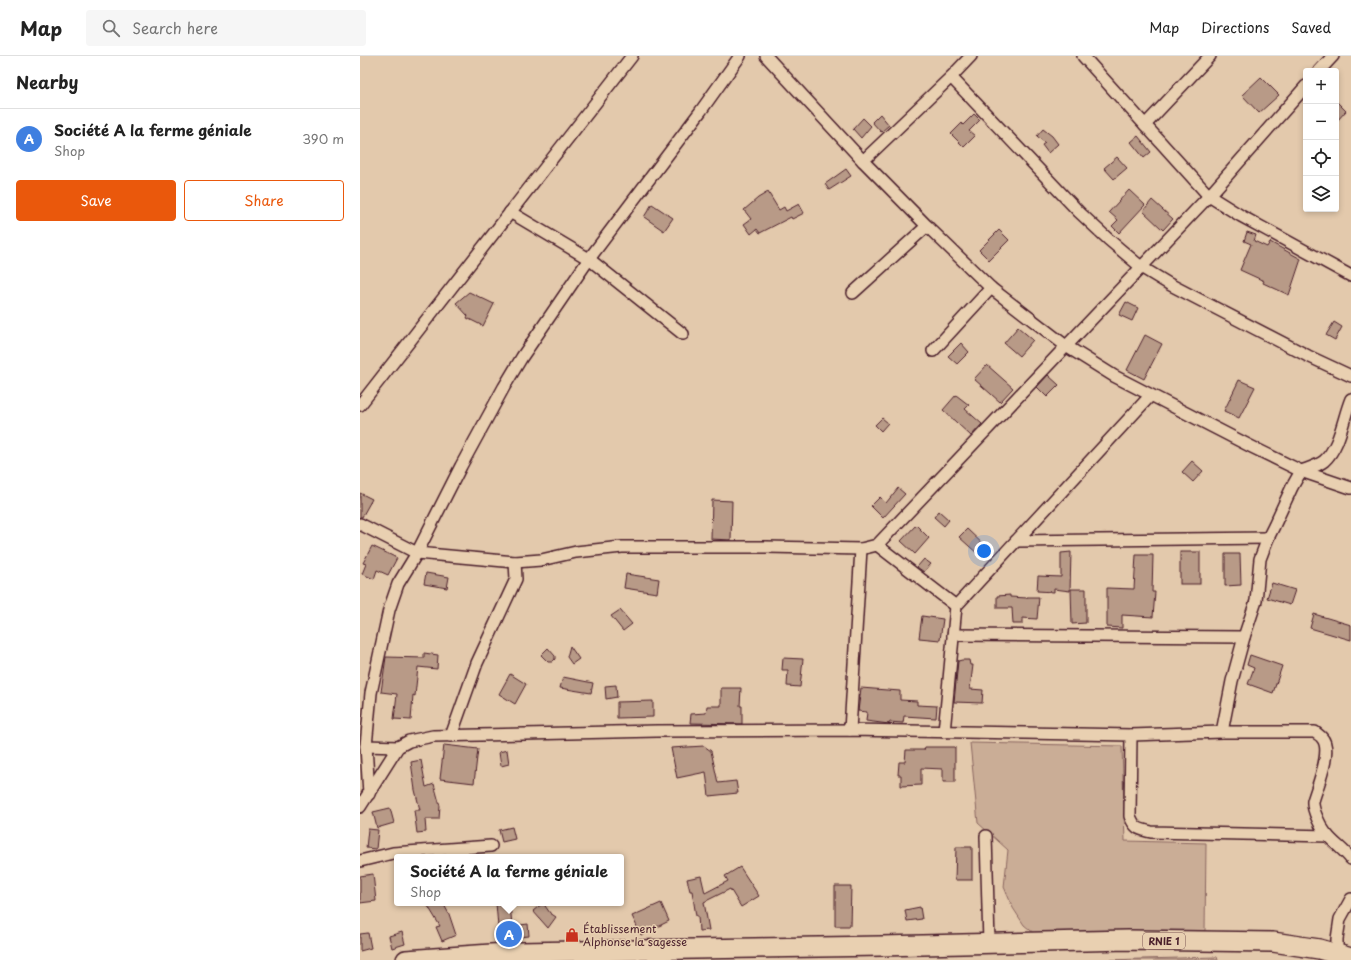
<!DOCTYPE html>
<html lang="en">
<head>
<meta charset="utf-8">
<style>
  body { margin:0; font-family:"Playpen Sans",sans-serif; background:#f6f6f6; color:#222 }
  .controls { position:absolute; right:12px; top:12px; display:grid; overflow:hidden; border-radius:4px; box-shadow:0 2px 6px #0003 }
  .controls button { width:36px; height:36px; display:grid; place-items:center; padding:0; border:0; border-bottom:1px solid #e0e0e0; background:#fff; color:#222; font:20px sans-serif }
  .you { position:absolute; left:624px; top:495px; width:14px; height:14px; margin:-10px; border:3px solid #fff; border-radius:50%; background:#1a73e8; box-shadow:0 0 0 6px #1a73e833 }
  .badge { display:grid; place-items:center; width:26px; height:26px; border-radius:50%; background:#ea580c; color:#fff; font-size:13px; font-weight:700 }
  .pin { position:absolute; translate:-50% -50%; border:2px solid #fff; box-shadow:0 1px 4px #0006 }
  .popup { position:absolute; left:34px; top:798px; width:230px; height:52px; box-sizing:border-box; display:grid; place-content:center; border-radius:4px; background:#fff; filter:drop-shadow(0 1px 3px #0005); font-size:13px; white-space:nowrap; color:#767676 }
  .popup b { font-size:15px; color:#222 }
  .popup::after { content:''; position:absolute; left:50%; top:100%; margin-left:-8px; border:8px solid transparent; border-top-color:#fff }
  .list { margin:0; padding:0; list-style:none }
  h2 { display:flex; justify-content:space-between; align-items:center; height:52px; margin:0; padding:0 16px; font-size:17px }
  h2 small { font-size:13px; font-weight:400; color:#767676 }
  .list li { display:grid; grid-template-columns:26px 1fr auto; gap:12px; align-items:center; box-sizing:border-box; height:60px; padding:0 16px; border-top:1px solid #e0e0e0 }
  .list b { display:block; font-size:15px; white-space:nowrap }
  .list p { margin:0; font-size:13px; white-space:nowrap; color:#767676 }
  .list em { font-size:13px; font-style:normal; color:#767676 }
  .actions { display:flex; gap:8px; padding:12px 16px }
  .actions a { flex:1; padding:9px 0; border:1px solid #ea580c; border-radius:4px; text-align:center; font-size:14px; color:#ea580c }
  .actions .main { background:#ea580c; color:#fff }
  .icon { flex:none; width:22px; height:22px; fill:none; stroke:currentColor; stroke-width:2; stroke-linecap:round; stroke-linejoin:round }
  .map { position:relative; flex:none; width:991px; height:904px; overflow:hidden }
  header { display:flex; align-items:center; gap:24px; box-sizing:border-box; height:56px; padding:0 20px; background:#fff; border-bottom:1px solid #e0e0e0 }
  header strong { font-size:19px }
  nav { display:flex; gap:22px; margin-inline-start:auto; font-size:14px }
  .search { width:280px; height:36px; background:#f6f6f6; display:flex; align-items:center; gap:10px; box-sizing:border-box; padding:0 14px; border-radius:4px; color:#767676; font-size:15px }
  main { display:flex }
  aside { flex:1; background:#fff }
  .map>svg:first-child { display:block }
  .green { fill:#caad96; stroke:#8a6660 }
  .building { fill:#b89a87; stroke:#4a1f2b }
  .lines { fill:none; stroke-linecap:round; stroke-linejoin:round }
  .minor-casing { stroke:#4a1f2b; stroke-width:14 }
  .trunk-casing { stroke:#4a1f2b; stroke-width:22 }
  .minor { stroke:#e9d0b1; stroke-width:11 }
  .trunk { stroke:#e9d0b1; stroke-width:19 }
  .labels { text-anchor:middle; stroke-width:3; stroke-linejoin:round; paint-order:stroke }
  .shield { fill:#e9d0b1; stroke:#7a5453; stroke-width:1 }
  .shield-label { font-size:10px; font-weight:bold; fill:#4a1f2b }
  .poi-label { font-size:11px; fill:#4a1f2b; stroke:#e9d0b1; text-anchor:start }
</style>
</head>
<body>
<header>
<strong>Map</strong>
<div class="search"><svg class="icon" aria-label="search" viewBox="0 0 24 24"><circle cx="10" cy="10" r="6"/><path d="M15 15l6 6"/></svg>Search here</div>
<nav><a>Map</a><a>Directions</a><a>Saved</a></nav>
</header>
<main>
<aside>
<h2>Nearby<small></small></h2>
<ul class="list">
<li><span class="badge" style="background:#3f7fe0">A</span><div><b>Société A la ferme géniale</b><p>Shop</p></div><em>390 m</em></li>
</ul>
<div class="actions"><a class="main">Save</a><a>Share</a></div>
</aside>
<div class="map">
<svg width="991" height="904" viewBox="0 0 991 904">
  <rect width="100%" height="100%" fill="#e3c9ac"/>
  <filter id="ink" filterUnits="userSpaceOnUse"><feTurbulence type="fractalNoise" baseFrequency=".025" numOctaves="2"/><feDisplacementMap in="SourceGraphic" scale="8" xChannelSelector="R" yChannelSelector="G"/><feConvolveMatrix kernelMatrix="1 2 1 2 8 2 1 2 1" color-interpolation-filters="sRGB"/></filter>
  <g filter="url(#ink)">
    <g class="green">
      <polygon points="610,687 762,690 765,785 846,787 845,875 675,878 664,869 653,852 644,831 648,794 618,767"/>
      <polygon points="857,901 858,904 745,904"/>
    </g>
    <g class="building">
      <polygon points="901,21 919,39 899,57 882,39"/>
      <polygon points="976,45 986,55 976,66"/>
      <polygon points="520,58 529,69 521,76 512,66"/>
      <polygon points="614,58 620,64 609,75 615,80 604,91 591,78 602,67 603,69"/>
      <polygon points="503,62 511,70 501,82 493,73"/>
      <polygon points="683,73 692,80 698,88 688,97 682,89 685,87 677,80"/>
      <polygon points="778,80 791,96 784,102 771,86"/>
      <polygon points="757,101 767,112 754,123 744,112"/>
      <polygon points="486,113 491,120 469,134 465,128"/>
      <polygon points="769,134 785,149 759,177 752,170 758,164 749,156"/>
      <polygon points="408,136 419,154 424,151 426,155 439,148 444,157 432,163 431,161 400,177 397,173 391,178 384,168 391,163 384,154 398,142"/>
      <polygon points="792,144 813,163 803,174 783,155"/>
      <polygon points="292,148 313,162 304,175 284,161"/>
      <polygon points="639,174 649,184 629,204 619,194"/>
      <polygon points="887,176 896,179 894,185 907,191 910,186 941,203 929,239 903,227 904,225 880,214 891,188 884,185"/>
      <polygon points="109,236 134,248 123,270 107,262 108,260 96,247"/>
      <polygon points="766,246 778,252 772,265 759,259"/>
      <polygon points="974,266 982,271 975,284 966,279"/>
      <polygon points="658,271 673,284 659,300 644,287"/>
      <polygon points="785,279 802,288 784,323 767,314"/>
      <polygon points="601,287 609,296 597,308 588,300"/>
      <polygon points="627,309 653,332 640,346 614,323"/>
      <polygon points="688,319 699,329 687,341 677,331"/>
      <polygon points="879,324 895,331 879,362 864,355"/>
      <polygon points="596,339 609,349 605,353 622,368 611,380 583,354"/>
      <polygon points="522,362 528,367 521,375 515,369"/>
      <polygon points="832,405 843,415 833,426 822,416"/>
      <polygon points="538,432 545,438 523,462 511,450 520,441 526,447"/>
      <polygon points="0,437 12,443 2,461 0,461"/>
      <polygon points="352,444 372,445 371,484 351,483"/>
      <polygon points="579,455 589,464 584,470 574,461"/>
      <polygon points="556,469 569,482 555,498 541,485"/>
      <polygon points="607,473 626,491 619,499 599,481"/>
      <polygon points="12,490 37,502 28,519 17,514 14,523 2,518 6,508 3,507"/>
      <polygon points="711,496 710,535 694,533 694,536 677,535 678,520 701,521 701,497"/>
      <rect x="820" y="496" width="20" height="32"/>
      <polygon points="865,498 880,498 881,529 865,530"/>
      <polygon points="776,499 793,499 792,536 795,536 793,561 762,559 762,572 747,571 747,532 774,533"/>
      <polygon points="564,503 571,508 564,516 557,511"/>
      <polygon points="66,517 89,521 87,532 64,528"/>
      <polygon points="266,518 299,523 297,537 264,532"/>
      <polygon points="912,527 935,534 930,549 907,542"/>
      <polygon points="711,533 726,533 726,567 712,568"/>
      <polygon points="650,539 650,541 667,542 667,541 679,541 677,563 662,562 662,568 653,568 652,552 637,552 637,540"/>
      <polygon points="260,554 272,568 263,575 251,560"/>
      <polygon points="954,558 991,569 991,584 950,572"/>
      <polygon points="562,560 583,563 580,584 559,582"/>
      <polygon points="210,590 219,603 212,608 207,601"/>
      <polygon points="188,592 195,600 195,603 192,606 188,606 181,599"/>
      <polygon points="64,597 78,599 77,613 58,611 55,640 53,639 51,664 34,663 37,638 21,636 26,601 64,602"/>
      <polygon points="890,599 922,610 913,637 888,628 894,612 887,609"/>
      <polygon points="423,602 443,603 440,631 427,630 428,614 422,614"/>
      <polygon points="602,604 609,604 610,609 613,609 610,633 623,634 622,647 594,646 598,605"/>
      <polygon points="150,618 166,628 155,648 139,638"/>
      <polygon points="203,621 233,627 231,637 200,632"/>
      <polygon points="256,629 257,641 246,643 245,630"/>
      <polygon points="361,632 381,632 380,650 382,650 382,668 330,667 331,658 346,657 347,650 361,650"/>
      <polygon points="501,632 540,635 540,644 557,645 557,649 577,650 576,662 544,660 543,667 529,666 529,668 506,665 507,656 498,655"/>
      <polygon points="293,645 293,661 257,662 257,646"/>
      <polygon points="84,689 118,693 114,727 80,723"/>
      <polygon points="344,690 351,695 358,727 376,725 378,737 349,740 346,716 317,722 311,692"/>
      <polygon points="565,691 595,691 595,726 583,726 583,713 561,712 561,729 541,730 541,719 538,719 539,706 545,706 546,694 564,694"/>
      <polygon points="147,694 149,708 141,710 139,696"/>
      <polygon points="61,704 66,731 74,728 80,750 79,763 65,763 66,776 57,777 54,754 60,754 55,734 51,706"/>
      <polygon points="30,752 34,767 17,772 13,756"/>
      <polygon points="152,771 155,783 142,786 139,774"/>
      <polygon points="8,773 18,774 16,793 6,792"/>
      <polygon points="596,791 612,791 612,824 595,824"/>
      <polygon points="380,811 399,840 381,851 370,833 344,846 349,874 339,875 338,860 336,860 332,835 330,835 327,823 341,820 345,837 368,825 365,820"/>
      <polygon points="13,818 16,845 0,847 0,820"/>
      <polygon points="475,830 491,830 490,870 475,870"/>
      <polygon points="74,847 83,847 89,858 96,879 82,885 76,871 80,870 68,850"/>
      <polygon points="136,847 150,847 152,870 168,868 169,880 139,883"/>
      <polygon points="183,847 190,857 196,861 188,872 173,855"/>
      <polygon points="301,847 309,865 281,879 272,860"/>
      <polygon points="560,851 562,863 547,865 545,854"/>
      <polygon points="42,876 45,888 32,892 29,880"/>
      <polygon points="8,877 11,892 0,895 0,878"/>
    </g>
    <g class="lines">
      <defs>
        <g id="minor">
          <polyline points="406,0 503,105"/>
          <polyline points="611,0 591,21 503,105 567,170 631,232 706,290 754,320 890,390 941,415 991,432"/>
          <polyline points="723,0 849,140 881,160 991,220"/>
          <polyline points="959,15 973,0"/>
          <polyline points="591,21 719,156 748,183 781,211 809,228 948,300 991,320"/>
          <polyline points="785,69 850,0"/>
          <polyline points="150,156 229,203 323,278"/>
          <polyline points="493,237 567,170"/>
          <polyline points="573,295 631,232"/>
          <polyline points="0,349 272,0"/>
          <polyline points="0,468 57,497 155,506 181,504 216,496 262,491 407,491 501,493 517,489 849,140 946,30"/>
          <polyline points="656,485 908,482"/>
          <polyline points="517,489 596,550"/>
          <polyline points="593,579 884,581"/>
          <polyline points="490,674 501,493"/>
          <polyline points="584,676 596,550 790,340"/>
          <path d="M862,676L872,625L884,581L896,545L900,503L908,482L914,470L932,431L941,415C949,412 958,410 964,405C980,391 983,362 991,343"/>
          <path d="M771,679L770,760C775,773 779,773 791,776L968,780"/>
          <polyline points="91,680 117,607 156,523 155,506"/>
          <polyline points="6,690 38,691"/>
          <polyline points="9,738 6,690 11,637 29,554 38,528 57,497 101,410 144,331 162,301 229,203 340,56 380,0"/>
          <path d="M0,751L38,691L49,685L73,680L297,675L490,674L771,679L862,676H955C957,678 961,680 962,682C973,694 957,731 953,745C952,754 962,774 968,780C975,788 984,794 991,803"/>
          <polyline points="626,780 629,887"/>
          <polyline points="0,805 33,797 131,790"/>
          <polyline points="977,898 977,883 980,863 991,843"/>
        </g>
        <polyline id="trunk" points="46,904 160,896 522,890 768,884 913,886 959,893 991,902"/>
      </defs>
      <use href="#minor" class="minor-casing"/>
      <use href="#trunk" class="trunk-casing"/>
      <use href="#minor" class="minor"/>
      <use href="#trunk" class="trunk"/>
    </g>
  </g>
  <defs>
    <symbol id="shop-bare" viewBox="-9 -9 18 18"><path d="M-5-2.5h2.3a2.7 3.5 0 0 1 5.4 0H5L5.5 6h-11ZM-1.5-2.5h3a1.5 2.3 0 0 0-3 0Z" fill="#c8321e" stroke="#e9d0b1" stroke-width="2.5" paint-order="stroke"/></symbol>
  </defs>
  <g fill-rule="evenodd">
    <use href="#shop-bare" x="202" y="869" width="20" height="20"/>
  </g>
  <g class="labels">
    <rect class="shield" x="783" y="877" width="42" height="16" rx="3"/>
    <g class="shield-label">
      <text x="804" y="889">RNIE 1</text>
    </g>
    <g class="poi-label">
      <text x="223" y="877">Établissement<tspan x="223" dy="13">Alphonse la sagesse</tspan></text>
    </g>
  </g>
</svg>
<div class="controls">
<button>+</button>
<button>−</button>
<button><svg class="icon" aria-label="locate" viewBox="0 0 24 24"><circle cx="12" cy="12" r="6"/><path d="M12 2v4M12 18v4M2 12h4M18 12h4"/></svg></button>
<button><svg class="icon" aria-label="layers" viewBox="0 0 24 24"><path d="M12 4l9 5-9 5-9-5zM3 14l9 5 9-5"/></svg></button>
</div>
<div class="you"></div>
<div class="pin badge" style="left:149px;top:878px;background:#3f7fe0">A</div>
<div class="popup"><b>Société A la ferme géniale</b>Shop</div>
</div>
</main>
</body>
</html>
